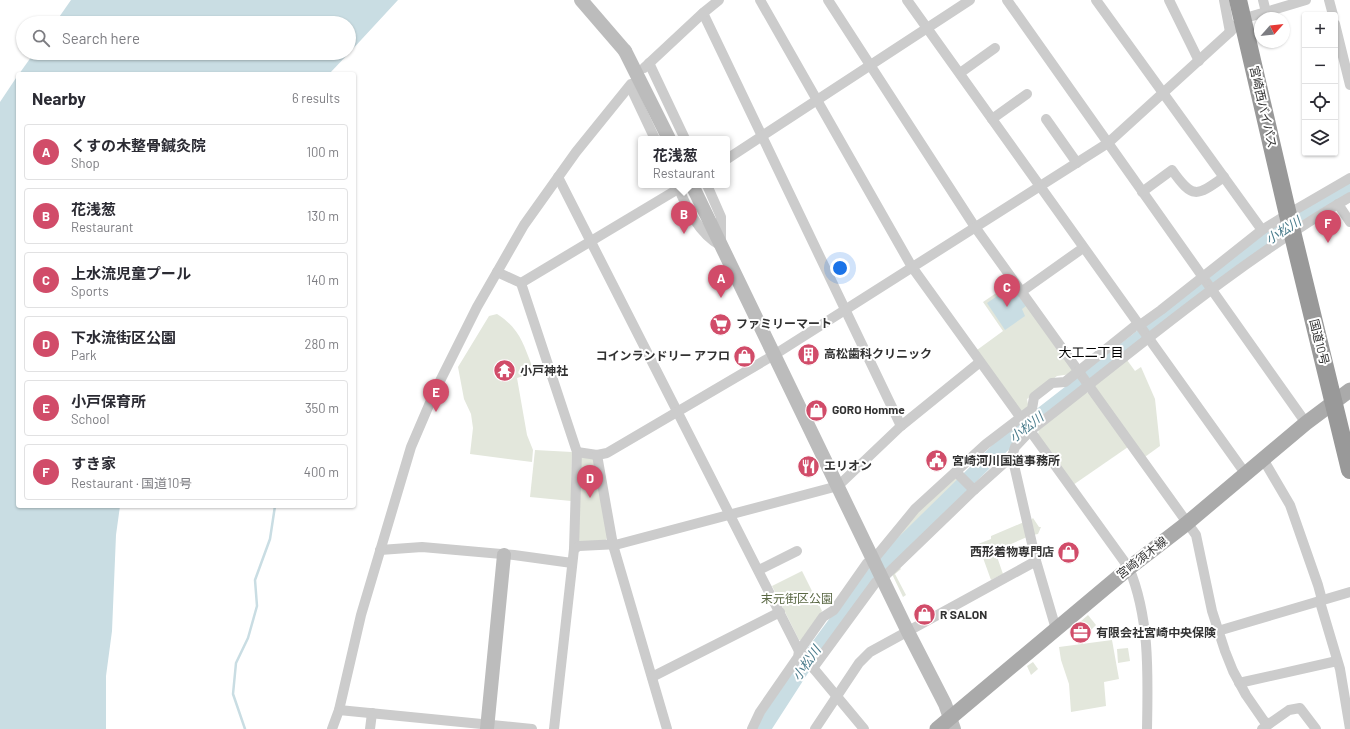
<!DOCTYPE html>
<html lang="en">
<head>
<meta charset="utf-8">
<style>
  body { margin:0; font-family:Barlow,"Noto Sans JP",sans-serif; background:#f7f7f7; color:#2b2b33 }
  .controls { position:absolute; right:12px; top:12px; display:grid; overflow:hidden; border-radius:4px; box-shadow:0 1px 3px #0004 }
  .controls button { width:36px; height:36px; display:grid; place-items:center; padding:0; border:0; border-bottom:1px solid #e1e1e2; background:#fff; color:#2b2b33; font:20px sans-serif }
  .compass { position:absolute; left:1254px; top:12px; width:36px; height:36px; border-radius:50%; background:#fff; box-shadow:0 1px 3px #0004; rotate:63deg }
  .you { position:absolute; left:840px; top:268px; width:14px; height:14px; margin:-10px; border:3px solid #fff; border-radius:50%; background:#1a73e8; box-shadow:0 0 0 6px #1a73e833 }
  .badge { display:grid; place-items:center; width:26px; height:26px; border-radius:50%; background:#d14c69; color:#fff; font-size:13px; font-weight:700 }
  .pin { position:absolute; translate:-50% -33px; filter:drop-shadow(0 1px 2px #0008) }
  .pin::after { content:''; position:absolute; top:21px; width:14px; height:12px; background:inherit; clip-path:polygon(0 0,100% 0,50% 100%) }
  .popup { position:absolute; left:638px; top:136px; width:92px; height:52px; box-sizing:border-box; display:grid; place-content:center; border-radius:4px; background:#fff; filter:drop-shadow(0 1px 3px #0005); font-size:13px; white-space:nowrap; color:#7c7c81 }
  .popup b { font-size:15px; color:#2b2b33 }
  .popup::after { content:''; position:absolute; left:50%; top:100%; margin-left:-8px; border:8px solid transparent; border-top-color:#fff }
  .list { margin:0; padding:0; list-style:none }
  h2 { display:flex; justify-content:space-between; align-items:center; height:52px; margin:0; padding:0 16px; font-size:17px }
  h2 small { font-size:13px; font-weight:400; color:#7c7c81 }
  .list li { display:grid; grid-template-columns:26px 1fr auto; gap:12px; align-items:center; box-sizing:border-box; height:56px; margin:0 8px 8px; padding:0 8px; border:1px solid #e1e1e2; border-radius:4px }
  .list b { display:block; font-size:15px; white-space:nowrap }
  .list p { margin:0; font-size:13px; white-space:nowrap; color:#7c7c81 }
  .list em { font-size:13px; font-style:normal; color:#7c7c81 }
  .icon { flex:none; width:22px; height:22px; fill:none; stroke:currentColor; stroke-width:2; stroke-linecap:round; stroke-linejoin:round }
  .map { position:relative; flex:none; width:1350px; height:729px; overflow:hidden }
  .search { position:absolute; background:#fff; box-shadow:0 1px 3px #0004; left:16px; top:16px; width:340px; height:44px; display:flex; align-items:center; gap:10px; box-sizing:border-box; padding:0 14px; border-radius:22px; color:#7c7c81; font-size:15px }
  .panel { position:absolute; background:#fff; box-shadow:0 1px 3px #0004; left:16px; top:72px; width:340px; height:436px; border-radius:4px }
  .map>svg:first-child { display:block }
  .green { fill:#e3e7dc }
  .water { fill:#c9dde3 }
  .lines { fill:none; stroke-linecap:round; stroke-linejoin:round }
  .stream { stroke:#c9dde3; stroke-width:2.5 }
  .river { stroke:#c9dde3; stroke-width:15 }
  .street { stroke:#ccc; stroke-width:10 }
  .secondary { stroke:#bcbcbc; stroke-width:14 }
  .primary { stroke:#aaa; stroke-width:15 }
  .highway { stroke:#999; stroke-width:18 }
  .secondary-bridge { stroke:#bcbcbc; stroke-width:14 }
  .labels { text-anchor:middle; stroke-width:4; stroke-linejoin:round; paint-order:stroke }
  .street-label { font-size:12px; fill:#323232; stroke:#fff }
  .poi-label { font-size:12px; font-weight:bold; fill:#323232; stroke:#fff; text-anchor:start }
  .park-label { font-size:12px; fill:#5a6844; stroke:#fff }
  .water-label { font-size:13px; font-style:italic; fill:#497b8b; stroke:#fff }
  .neighbourhood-label { font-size:13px; fill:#000; stroke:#fff }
</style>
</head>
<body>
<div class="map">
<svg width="1350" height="729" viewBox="0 0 1350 729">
  <rect width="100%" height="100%" fill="#fff"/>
  <g class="green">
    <polygon points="1011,283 1073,371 1071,374 1057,376 1027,399 1029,409 1021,412 977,350 1003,331 983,302"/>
    <path d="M497,314C519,328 523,343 532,366L527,375L517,378L527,435L533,450L532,462L470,454L473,428L471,414L464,399L458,367L489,316Z"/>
    <polygon points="1127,360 1135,371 1141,367 1155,399 1160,446 1142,459 1093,385"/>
    <polygon points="1085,392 1089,393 1128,447 1073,485 1038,435 1039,428"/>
    <polygon points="535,450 572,452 571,501 530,497"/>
    <polygon points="582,457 594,458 608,537 605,541 578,543 580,459"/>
    <polygon points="955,475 971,491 889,568 882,552 915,509"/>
    <polygon points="1033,518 1039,527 1041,527 1038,534 1033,535 1030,521"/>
    <polygon points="1024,522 1027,537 995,551 1003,574 991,580 978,544 991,539 991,536"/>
    <polygon points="900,568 901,569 895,574 906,595 903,597 892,574"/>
    <polygon points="802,571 822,611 802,640 799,640 772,586"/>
    <polygon points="1088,615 1096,625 1089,632 1080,622"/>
    <polygon points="1112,640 1119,679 1104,682 1106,706 1071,712 1069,684 1061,660 1059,647"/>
    <polygon points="1128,648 1130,661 1118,663 1117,649"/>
    <polygon points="1033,662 1038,669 1031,675 1027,666"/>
  </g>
  <g class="water">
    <polygon points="71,0 398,0 349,53 349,23 55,23"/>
    <polygon points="34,53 349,53 329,74 19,74"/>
    <polygon points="18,75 18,506 120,506 116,535 112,631 106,676 106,729 0,729 0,102"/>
    <polygon points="1012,286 1026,306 1022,309 1025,316 1005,330 987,303"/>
  </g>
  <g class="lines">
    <polyline class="stream" points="245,729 233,694 236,663 248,638 257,606 255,580 270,539 275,506"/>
    <polyline class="river" points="763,729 803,667 863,586 895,551 1005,443 1275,233 1350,188"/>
    <g class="street">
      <path d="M760,0L912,267L1129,568C1150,618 1148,676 1147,729"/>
      <polyline points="828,0 975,227 1196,535 1212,611 1225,651 1233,671 1246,695 1264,721 1269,724"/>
      <polyline points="907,0 1245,473"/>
      <polyline points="1007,0 1306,423"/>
      <polyline points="1096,0 1262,230"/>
      <polyline points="1169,0 1199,61"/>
      <polyline points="1224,0 1230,32"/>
      <polyline points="1263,0 1266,12"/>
      <polyline points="1329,0 1333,15"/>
      <polyline points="703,13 901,426"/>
      <polyline points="1335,24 1350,85"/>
      <polyline points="649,63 685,139"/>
      <polyline points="644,68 703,13 719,0"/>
      <polyline points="960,73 995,48"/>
      <polyline points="630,86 655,139"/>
      <polyline points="992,119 1027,94"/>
      <polyline points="1046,119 1077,163"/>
      <polyline points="727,159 970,0"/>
      <polyline points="558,177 799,651 864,729"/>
      <path d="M677,185C687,208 698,233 721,246V217L707,185"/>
      <path d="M1142,192L1172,170C1193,200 1197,196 1224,177"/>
      <polyline points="1338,204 1350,222"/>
      <polyline points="497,272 521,283 577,452 574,549 554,729"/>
      <polyline points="521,283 678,189"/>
      <polyline points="1021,292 1083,248"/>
      <polyline points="577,452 597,455 607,453 774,355 1108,143 1230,32 1242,19 1306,0"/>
      <polyline points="597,455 613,545 667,729"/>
      <polyline points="1012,456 1036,561 1056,629"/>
      <polyline points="1263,459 1290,505 1318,585 1321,596 1320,602 1340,669 1350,729"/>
      <polyline points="956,472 974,490"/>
      <polyline points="574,549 579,546 619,544 838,486 901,426 980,362"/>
      <polyline points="380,550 422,547 514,555 572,563"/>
      <polyline points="759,570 797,551"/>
      <polyline points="1218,631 1350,592"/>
      <path d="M813,668L876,582L887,574L974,490L1012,456L1015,447L1030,431C1135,350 1236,263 1350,197"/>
      <polyline points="652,677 780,612"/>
      <polyline points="1239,683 1337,661"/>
      <polyline points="339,710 532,729"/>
      <polyline points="332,729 339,710 361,615 411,447 435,391 477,307 524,225 576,152 631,84"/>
      <polyline points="370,729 372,713"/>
      <polyline points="752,729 760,712 798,657 799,651 823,617 834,610 867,563 874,559 915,509 986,444 1032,409 1034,397 1052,383 1065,382 1135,326 1140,325 1161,310 1262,230 1288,214 1350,178"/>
      <polyline points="815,729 859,663 870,652 1036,561"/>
      <polyline points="1262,729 1289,710 1300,708 1316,729"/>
    </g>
    <g class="secondary">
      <polyline points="581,0 625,51"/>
      <polyline points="692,185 908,632 945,704 954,729"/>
      <polyline points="487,729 504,555"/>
    </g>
    <polyline class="primary" points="937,729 1129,568 1186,524 1306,423 1350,390"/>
    <polyline class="highway" points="1238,0 1288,215 1350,470"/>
    <polyline class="secondary-bridge" points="625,51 669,139"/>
  </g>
  <defs>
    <symbol id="supermarket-disc" viewBox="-11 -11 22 22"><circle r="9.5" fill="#d14c69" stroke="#fff"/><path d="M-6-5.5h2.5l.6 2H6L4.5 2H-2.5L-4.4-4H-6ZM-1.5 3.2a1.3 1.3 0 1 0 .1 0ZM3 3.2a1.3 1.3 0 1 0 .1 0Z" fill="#fff"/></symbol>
    <symbol id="building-disc" viewBox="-11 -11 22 22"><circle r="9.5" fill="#d14c69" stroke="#fff"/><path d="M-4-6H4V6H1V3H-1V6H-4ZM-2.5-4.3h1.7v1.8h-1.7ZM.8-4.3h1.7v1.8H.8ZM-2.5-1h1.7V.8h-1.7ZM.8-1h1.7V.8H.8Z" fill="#fff"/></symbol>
    <symbol id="shop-disc" viewBox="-11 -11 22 22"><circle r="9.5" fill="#d14c69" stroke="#fff"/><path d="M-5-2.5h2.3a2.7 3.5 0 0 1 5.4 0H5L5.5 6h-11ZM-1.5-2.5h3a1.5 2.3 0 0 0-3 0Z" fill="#fff"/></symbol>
    <symbol id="temple-disc" viewBox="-11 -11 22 22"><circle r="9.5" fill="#d14c69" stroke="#fff"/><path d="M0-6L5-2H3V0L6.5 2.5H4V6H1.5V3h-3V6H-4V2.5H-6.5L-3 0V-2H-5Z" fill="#fff"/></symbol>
    <symbol id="civic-disc" viewBox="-11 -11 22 22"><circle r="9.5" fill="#d14c69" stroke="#fff"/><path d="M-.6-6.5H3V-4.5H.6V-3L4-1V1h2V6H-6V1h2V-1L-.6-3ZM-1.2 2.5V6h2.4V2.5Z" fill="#fff"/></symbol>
    <symbol id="restaurant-disc" viewBox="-11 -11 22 22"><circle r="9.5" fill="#d14c69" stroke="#fff"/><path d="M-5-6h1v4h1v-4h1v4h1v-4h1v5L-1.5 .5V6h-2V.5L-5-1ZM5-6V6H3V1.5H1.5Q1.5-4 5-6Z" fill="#fff"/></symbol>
    <symbol id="office-disc" viewBox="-11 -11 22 22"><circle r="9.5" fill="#d14c69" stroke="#fff"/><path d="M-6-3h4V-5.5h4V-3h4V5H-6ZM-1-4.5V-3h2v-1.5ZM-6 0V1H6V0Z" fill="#fff"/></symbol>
  </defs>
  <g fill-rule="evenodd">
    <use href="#supermarket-disc" x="708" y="312" width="25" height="25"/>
    <use href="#building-disc" x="796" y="342" width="25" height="25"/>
    <use href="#shop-disc" x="732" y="344" width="25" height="25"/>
    <use href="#temple-disc" x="492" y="358" width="25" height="25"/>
    <use href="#shop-disc" x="804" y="398" width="25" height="25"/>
    <use href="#civic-disc" x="924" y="448" width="25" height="25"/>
    <use href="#restaurant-disc" x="796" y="454" width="25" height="25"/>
    <use href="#shop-disc" x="1056" y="540" width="25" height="25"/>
    <use href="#shop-disc" x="912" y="602" width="25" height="25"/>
    <use href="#office-disc" x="1068" y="620" width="25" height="25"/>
  </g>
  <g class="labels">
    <g class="street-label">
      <text transform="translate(1263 107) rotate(77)" y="4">宮崎西バイパス</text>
      <text transform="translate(1319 342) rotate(76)" y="4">国道10号</text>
      <text transform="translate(1142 558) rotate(-38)" y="4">宮崎須木線</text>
    </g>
    <g class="poi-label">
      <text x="736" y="328">ファミリーマート</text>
      <text x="824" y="358">高松歯科クリニック</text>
      <text x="730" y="360" text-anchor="end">コインランドリー アフロ</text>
      <text x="520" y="375">小戸神社</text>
      <text x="832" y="414">GORO Homme</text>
      <text x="952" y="465">宮崎河川国道事務所</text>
      <text x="824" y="470">エリオン</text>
      <text x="1054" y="556" text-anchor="end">西形着物専門店</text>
      <text x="940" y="619">R SALON</text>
      <text x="1096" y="637">有限会社宮崎中央保険</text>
    </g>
    <g class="park-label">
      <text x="797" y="603">末元街区公園</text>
    </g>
    <g class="water-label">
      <text transform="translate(1283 230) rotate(-33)" y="5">小松川</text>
      <text transform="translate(1026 427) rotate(-38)" y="5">小松川</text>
      <text transform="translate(806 663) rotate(-55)" y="5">小松川</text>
    </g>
    <g class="neighbourhood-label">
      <text x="1091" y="357">大工二丁目</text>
    </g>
  </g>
</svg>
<div class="controls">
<button>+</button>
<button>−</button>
<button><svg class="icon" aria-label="locate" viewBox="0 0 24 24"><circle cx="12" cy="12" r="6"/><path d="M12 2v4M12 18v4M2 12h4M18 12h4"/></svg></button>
<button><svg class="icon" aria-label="layers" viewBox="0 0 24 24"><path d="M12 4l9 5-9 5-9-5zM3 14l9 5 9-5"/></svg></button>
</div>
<svg class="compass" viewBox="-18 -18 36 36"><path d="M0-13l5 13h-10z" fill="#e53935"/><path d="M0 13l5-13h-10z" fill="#7c7c81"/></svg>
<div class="you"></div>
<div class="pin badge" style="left:721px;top:298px">A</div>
<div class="pin badge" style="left:684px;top:234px">B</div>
<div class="popup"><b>花浅葱</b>Restaurant</div>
<div class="pin badge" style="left:1007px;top:307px">C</div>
<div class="pin badge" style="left:590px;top:498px">D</div>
<div class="pin badge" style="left:436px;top:412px">E</div>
<div class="pin badge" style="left:1328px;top:243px">F</div>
<div class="search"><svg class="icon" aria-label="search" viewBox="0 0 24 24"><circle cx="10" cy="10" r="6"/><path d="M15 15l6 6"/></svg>Search here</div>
<section class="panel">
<h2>Nearby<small>6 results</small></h2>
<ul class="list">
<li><span class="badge">A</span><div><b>くすの木整骨鍼灸院</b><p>Shop</p></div><em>100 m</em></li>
<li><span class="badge">B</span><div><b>花浅葱</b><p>Restaurant</p></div><em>130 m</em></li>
<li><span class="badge">C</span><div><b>上水流児童プール</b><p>Sports</p></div><em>140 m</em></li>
<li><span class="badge">D</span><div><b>下水流街区公園</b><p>Park</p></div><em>280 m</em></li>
<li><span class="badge">E</span><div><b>小戸保育所</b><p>School</p></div><em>350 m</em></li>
<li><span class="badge">F</span><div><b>すき家</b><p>Restaurant · 国道10号</p></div><em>400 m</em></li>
</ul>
</section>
</div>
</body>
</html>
